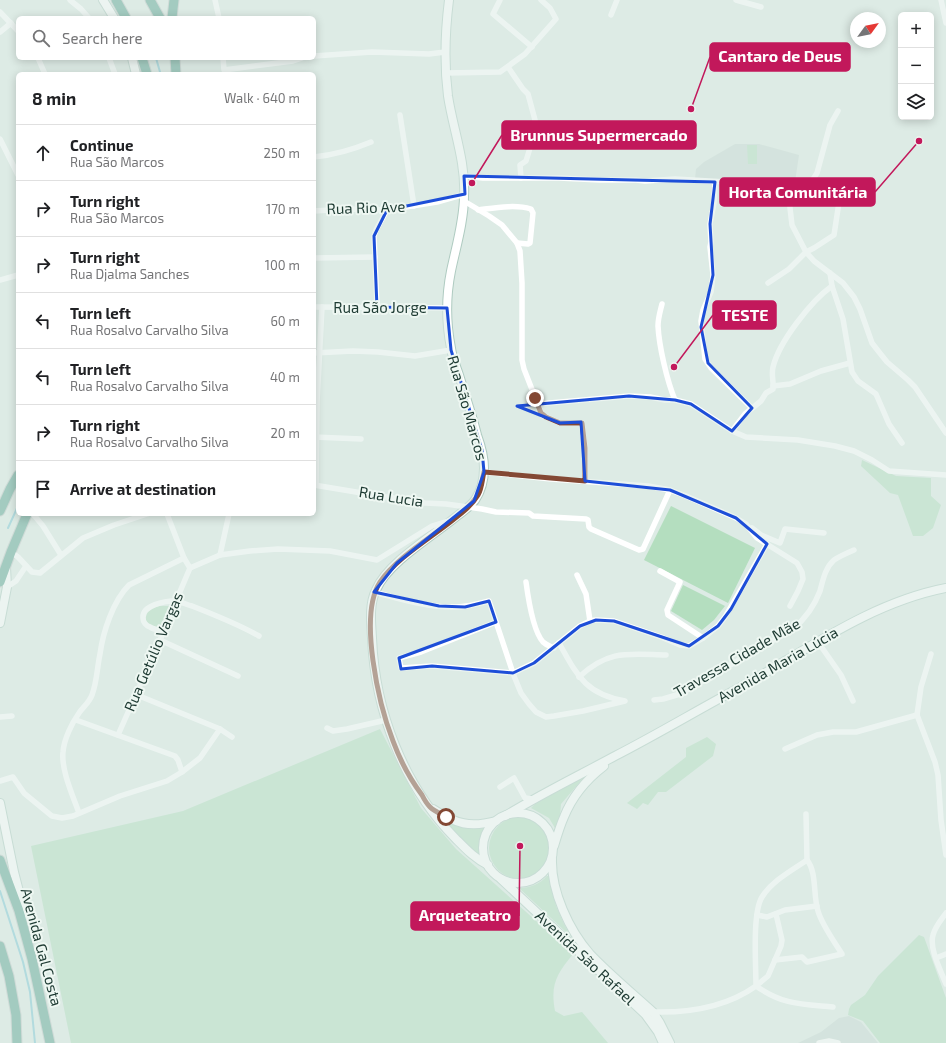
<!DOCTYPE html>
<html lang="en">
<head>
<meta charset="utf-8">
<style>
  body { margin:0; font-family:"Exo 2",sans-serif; background:#f6f6f6; color:#202124 }
  .controls { position:absolute; right:12px; top:12px; display:grid; overflow:hidden; border-radius:6px; box-shadow:0 2px 10px #0003 }
  .controls button { width:36px; height:36px; display:grid; place-items:center; padding:0; border:0; border-bottom:1px solid #e0e0e0; background:#fff; color:#202124; font:20px sans-serif }
  .compass { position:absolute; left:850px; top:12px; width:36px; height:36px; border-radius:50%; background:#fff; box-shadow:0 2px 10px #0003; rotate:57deg }
  .stop { position:absolute; width:12px; height:12px; margin:-9px; border:3px solid #834834; border-radius:50%; background:#fff }
  .stop.end { background:#834834; border-color:#fff; box-shadow:0 1px 4px #0008 }
  .list { margin:0; padding:0; list-style:none }
  h2 { display:flex; justify-content:space-between; align-items:center; height:52px; margin:0; padding:0 16px; font-size:17px }
  h2 small { font-size:13px; font-weight:400; color:#757577 }
  .list li { display:grid; grid-template-columns:26px 1fr auto; gap:12px; align-items:center; box-sizing:border-box; height:56px; padding:0 16px; border-top:1px solid #e0e0e0 }
  .list b { display:block; font-size:15px; white-space:nowrap }
  .list p { margin:0; font-size:13px; white-space:nowrap; color:#757577 }
  .list em { font-size:13px; font-style:normal; color:#757577 }
  .icon { flex:none; width:22px; height:22px; fill:none; stroke:currentColor; stroke-width:2; stroke-linecap:round; stroke-linejoin:round }
  .map { position:relative; flex:none; width:946px; height:1043px; overflow:hidden }
  .search { position:absolute; background:#fff; box-shadow:0 2px 10px #0003; left:16px; top:16px; width:300px; height:44px; display:flex; align-items:center; gap:10px; box-sizing:border-box; padding:0 14px; border-radius:6px; color:#757577; font-size:15px }
  .panel { position:absolute; background:#fff; box-shadow:0 2px 10px #0003; left:16px; top:72px; width:300px; height:444px; border-radius:6px }
  .map>svg:first-child { display:block }
  .built { fill:#cbdad4 }
  .green { fill:#b4debf }
  .lines { fill:none; stroke-linecap:round; stroke-linejoin:round }
  .stream { stroke:#7fc7d5; stroke-width:2 }
  .secondary-casing { stroke:#afcbc1; stroke-width:10 }
  .primary-casing { stroke:#c0c8c6; stroke-width:11 }
  .street { stroke:#fff; stroke-width:5.5 }
  .secondary { stroke:#fff; stroke-width:8 }
  .primary { stroke:#5ea493; stroke-width:9 }
  .route { stroke:#834834; stroke-width:5 }
  .marked { fill:none; stroke:#1d4ed8; stroke-width:3; stroke-linejoin:round }
  .labels { text-anchor:middle; stroke-width:4; stroke-linejoin:round; paint-order:stroke }
  .street-label { font-size:15px; fill:#1e3b33; stroke:#eef7f2 }
  .leader { fill:none; stroke:#c2185b; stroke-width:1.5 }
  .callout-dot { fill:#c2185b; stroke:#eef7f2; stroke-width:1.5 }
  .callout { fill:#c2185b; stroke:#c2185b; stroke-width:1.5 }
  .callout-label { font-size:16px; text-anchor:middle; font-weight:bold; fill:#fff }
</style>
</head>
<body>
<div class="map">
<svg width="946" height="1043" viewBox="0 0 946 1043">
  <rect width="100%" height="100%" fill="#ddebe5"/>
  <g class="built">
    <polygon points="735,144 759,144 799,155 795,182 695,179 696,169 704,162"/>
    <polygon points="849,1016 861,1022 878,1043 798,1043 821,1032 839,1018"/>
  </g>
  <g class="green">
    <polygon points="747,145 757,145 757,164 748,164"/>
    <polygon points="862,460 896,476 931,478 931,496 941,505 933,528 923,536 913,536 898,495 890,493 861,466"/>
    <polygon points="671,506 755,548 728,603 644,560"/>
    <polygon points="683,585 725,606 714,620 702,630 671,611"/>
    <path d="M159,606H169L162,625C155,629 151,626 146,621C145,611 151,609 159,606Z"/>
    <path d="M380,729L421,808L456,849L573,954C557,974 550,984 555,1011L564,1016L582,1012L608,1043H71L31,846L183,811Z"/>
    <polygon points="707,737 716,744 713,756 666,792 658,792 648,805 643,803 637,809 627,803 686,757 686,748"/>
    <polygon points="585,776 561,804 560,816 555,828 549,818 531,808 540,799"/>
    <circle cx="520" cy="848" r="31"/>
    <polygon points="445,821 487,826 482,842 483,859 474,852"/>
    <path d="M547,876H549L556,906L564,924L568,931L567,933L519,888C530,888 540,884 547,876Z"/>
    <polygon points="919,935 924,937 946,998 946,1043 880,1043 863,1021 848,1015 849,1009 851,1005 865,995 878,976"/>
  </g>
  <g class="lines">
    <g class="stream">
      <polyline points="156,58 160,72"/>
      <polyline points="8,528 18,506"/>
      <polyline points="0,891 23,962 30,992 35,1043"/>
    </g>
    <defs>
      <g id="secondary">
        <polyline points="103,0 114,18"/>
        <path d="M449,0C445,32 444,64 448,96C453,129 466,162 464,196C464,221 456,247 451,271C446,296 446,323 451,348C452,357 456,366 459,375C465,395 472,415 477,435C481,446 484,457 484,468C484,479 481,491 475,500C470,507 463,511 457,516C433,536 388,562 376,590C369,604 371,622 372,638C375,711 403,785 455,838C465,848 475,859 488,865"/>
        <polyline points="132,58 136,74"/>
        <polyline points="0,623 7,587 6,567"/>
        <polyline points="0,803 14,872 22,903 23,917"/>
        <path d="M433,809C456,824 470,828 496,821"/>
        <circle cx="518" cy="848" r="35"/>
        <path d="M505,816C541,794 578,776 615,756C656,735 696,711 737,689C804,652 869,603 946,588"/>
        <path d="M554,846C557,836 560,826 564,817C572,797 587,779 604,766"/>
        <path d="M552,859C551,891 569,930 590,954C609,974 632,993 653,1012L660,1023L670,1043"/>
        <polyline points="501,879 645,1014 658,1032 663,1043"/>
      </g>
      <g id="primary">
        <polyline points="116,0 126,18"/>
        <polyline points="150,0 160,18"/>
        <polyline points="172,18 174,0"/>
        <polyline points="142,58 147,74"/>
        <polyline points="175,58 176,74"/>
        <polyline points="0,511 10,489 18,475"/>
        <polyline points="0,582 11,552 27,514"/>
        <polyline points="0,860 19,911 32,959 50,1043"/>
        <polyline points="0,946 9,976 16,1015 17,1043"/>
      </g>
    </defs>
    <use href="#secondary" class="secondary-casing"/>
    <use href="#primary" class="primary-casing"/>
    <g class="street">
      <polyline points="70,0 81,9 89,18"/>
      <polyline points="215,0 219,18"/>
      <polyline points="500,0 493,14 532,47"/>
      <polyline points="736,0 761,7"/>
      <polyline points="941,0 946,23"/>
      <polyline points="0,12 18,31"/>
      <polyline points="611,15 617,0"/>
      <polyline points="0,32 11,23"/>
      <polyline points="314,56 372,52 429,54 445,52"/>
      <polyline points="38,58 45,74"/>
      <polyline points="109,58 115,74"/>
      <polyline points="223,58 224,70 293,61 302,58"/>
      <polyline points="508,67 523,89 528,94 535,120 530,148 526,161 520,165 521,178"/>
      <polyline points="446,73 500,72 525,54 556,19 550,8 541,0"/>
      <polyline points="400,115 414,206"/>
      <polyline points="0,139 18,175"/>
      <path d="M314,157C334,155 352,150 371,142"/>
      <polyline points="464,176 483,178 559,178 600,180 636,180 645,181 675,179 743,183 837,183 840,185 841,189 834,235 814,248 806,252 789,269 768,283"/>
      <polyline points="715,182 714,203 710,224 711,242 710,247 713,275 711,292 703,310 701,321 705,359 711,368 752,408"/>
      <polyline points="790,184 790,208 792,225 806,252 814,261 843,283 854,297 860,309 872,343 879,352 887,362 908,380 915,387 946,433"/>
      <polyline points="810,184 817,173 830,125 838,111"/>
      <polyline points="464,201 489,216 502,225 517,243 520,251 522,283 522,360 524,369 542,415 560,423 582,423 585,448 585,481"/>
      <path d="M478,210C494,208 515,204 531,209L533,213L530,243L528,244L517,243"/>
      <polyline points="314,211 346,209 387,210 437,202 465,194"/>
      <polyline points="314,258 375,257"/>
      <polyline points="0,280 18,275"/>
      <polyline points="832,286 843,319 852,372 858,381 876,394 889,424 902,443"/>
      <path d="M662,304C660,312 658,318 658,326C659,346 667,381 675,400"/>
      <polyline points="314,307 447,308"/>
      <polyline points="377,307 374,236 376,230 387,210"/>
      <polyline points="314,353 353,351 378,352 415,356 451,350"/>
      <polyline points="773,386 790,384 821,371 850,363"/>
      <polyline points="538,404 629,396 650,397 665,400 675,400 691,404 732,431 746,437 798,440 835,446 854,451 872,460 889,471 946,475"/>
      <path d="M732,431L745,414L761,401L766,393L773,389C774,382 771,375 773,367C779,342 811,301 832,286L830,273"/>
      <polyline points="314,437 361,439"/>
      <polyline points="484,472 551,479 648,486 670,490 686,496 736,518 746,524 757,538 797,563 802,572 803,579 798,591 790,606"/>
      <polyline points="314,485 380,496 425,503 446,504 482,509 496,512 529,513 533,516 586,519 588,520 589,527 591,529 639,550 643,549 670,490"/>
      <polyline points="316,485 317,402 322,307"/>
      <polyline points="33,514 43,526 61,555"/>
      <polyline points="167,514 184,558 190,568"/>
      <polyline points="752,528 761,535 780,543 785,529 824,533"/>
      <polyline points="11,552 18,557 32,572 40,573 83,538 114,525 147,514"/>
      <polyline points="220,555 229,514"/>
      <polyline points="190,568 220,555 250,551 278,549 330,551 377,560 432,526 448,521"/>
      <polyline points="660,571 680,582 667,610 668,615 703,638"/>
      <polyline points="577,575 586,594 590,621"/>
      <path d="M526,582C528,597 533,631 543,642C546,645 550,646 554,648"/>
      <polyline points="7,587 16,581 26,566"/>
      <path d="M374,592C401,599 428,608 456,607C467,607 478,604 489,601L514,676L521,693L529,704L536,712L546,717L554,716L583,711L625,701C585,694 577,675 559,643"/>
      <polyline points="496,622 421,652 399,658 401,668 432,666 513,673 534,663 580,626 590,621 596,620 614,621 661,637 680,645 689,646 703,638 718,626 725,617 767,544"/>
      <path d="M164,631C160,630 154,630 150,627C146,626 143,622 143,618C142,605 165,601 175,601C180,601 187,605 192,606C215,615 238,624 259,636"/>
      <polyline points="160,640 238,676"/>
      <polyline points="818,642 841,675 853,701"/>
      <polyline points="931,654 921,687 917,715 935,762 938,775 941,820 946,855"/>
      <path d="M579,677C609,649 629,654 666,655"/>
      <polyline points="137,695 220,729 232,737"/>
      <path d="M654,700L663,699L680,694L793,629C806,618 814,607 820,591C823,580 825,568 834,560C840,556 847,553 854,550"/>
      <polyline points="0,717 12,716"/>
      <polyline points="76,720 175,756 178,760 182,772"/>
      <polyline points="327,728 333,731 347,729 386,720"/>
      <polyline points="118,735 164,631 176,601 190,568"/>
      <polyline points="785,749 817,735 833,732 856,732 917,715"/>
      <polyline points="0,781 13,777 24,793 52,816 62,818 73,816 120,796 167,781 182,772 200,758 220,729"/>
      <polyline points="500,787 514,778 525,798 533,799"/>
      <path d="M79,813C73,796 61,770 63,752C64,739 72,723 79,713C83,707 89,703 92,695C97,682 97,668 100,654C103,632 113,601 129,585L184,558"/>
      <path d="M946,913C941,920 935,927 933,935C929,949 941,971 946,984"/>
      <path d="M776,914L782,940L781,946L768,976L756,986C783,1005 801,1004 833,1007"/>
      <polyline points="757,915 767,917 785,910 817,906"/>
      <polyline points="936,958 946,954"/>
      <path d="M775,960L802,957L807,962L842,954C834,941 822,925 818,911C813,896 817,872 807,860"/>
      <path d="M653,1012C689,1013 725,1008 756,986C756,966 752,913 762,897C772,881 791,871 807,860L806,814"/>
      <polyline points="819,1043 829,1041 838,1043"/>
    </g>
    <use href="#secondary" class="secondary"/>
    <use href="#primary" class="primary"/>
  </g>
  <g class="lines">
    <path class="route" d="M446,817C441,814 434,811 430,807C427,804 424,799 422,795C410,779 400,760 393,741C379,705 358,616 380,582C396,558 432,537 454,519C463,512 472,505 478,495C482,488 482,480 484,472L585,481V448L582,423H560L546,417L541,413L535,398"/>
  </g>
  <path d="M0 0H946V1043H0ZM464,176L715,182L710,224L713,275L701,327L708,363L752,408L732,431L691,404L675,400L629,396L517,406L560,423L581,422L585,481L670,490L736,518L767,544L731,609L718,626L689,646L614,621L596,620L580,626L534,663L513,673L432,666L401,669L399,658L496,622L489,601L465,607L439,606L374,592L397,563L474,501L484,472L482,450L451,350L447,308L377,307L374,236L387,210L465,194Z" fill="#ddebe5" fill-opacity=".55" fill-rule="evenodd"/>
  <path class="marked" d="M464,176L715,182L710,224L713,275L701,327L708,363L752,408L732,431L691,404L675,400L629,396L517,406L560,423L581,422L585,481L670,490L736,518L767,544L731,609L718,626L689,646L614,621L596,620L580,626L534,663L513,673L432,666L401,669L399,658L496,622L489,601L465,607L439,606L374,592L397,563L474,501L484,472L482,450L451,350L447,308L377,307L374,236L387,210L465,194Z"/>
  <g class="labels">
    <g class="street-label">
      <text transform="translate(366 208) rotate(-2)" y="5">Rua Rio Ave</text>
      <text x="380" y="313">Rua São Jorge</text>
      <text transform="translate(467 408) rotate(74)" y="5">Rua São Marcos</text>
      <text transform="translate(391 497) rotate(9)" y="5">Rua Lucia</text>
      <text transform="translate(154 652) rotate(-67)" y="5">Rua Getúlio Vargas</text>
      <text transform="translate(737 658) rotate(-30)" y="5">Travessa Cidade Mãe</text>
      <text transform="translate(778 665) rotate(-30)" y="5">Avenida Maria Lúcia</text>
      <text transform="translate(41 947) rotate(75)" y="5">Avenida Gal Costa</text>
      <text transform="translate(585 958) rotate(43)" y="5">Avenida São Rafael</text>
    </g>
  </g>
  <path class="leader" d="M691 109L710 57M472 183L502 135M919 141L875 192M674 367L713 315M520 846L519 916"/>
  <g class="callout-dot">
    <circle cx="691" cy="109" r="4"/>
    <circle cx="472" cy="183" r="4"/>
    <circle cx="919" cy="141" r="4"/>
    <circle cx="674" cy="367" r="4"/>
    <circle cx="520" cy="846" r="4"/>
  </g>
  <g class="callout">
    <rect x="710" y="43" width="140" height="28" rx="4"/>
    <rect x="502" y="121" width="194" height="28" rx="4"/>
    <rect x="720" y="178" width="155" height="28" rx="4"/>
    <rect x="713" y="301" width="63" height="28" rx="4"/>
    <rect x="411" y="902" width="108" height="28" rx="4"/>
  </g>
  <g class="callout-label">
    <text x="780" y="62">Cantaro de Deus</text>
    <text x="599" y="141">Brunnus Supermercado</text>
    <text x="798" y="198">Horta Comunitária</text>
    <text x="745" y="321">TESTE</text>
    <text x="465" y="921">Arqueteatro</text>
  </g>
</svg>
<div class="controls">
<button>+</button>
<button>−</button>
<button><svg class="icon" aria-label="layers" viewBox="0 0 24 24"><path d="M12 4l9 5-9 5-9-5zM3 14l9 5 9-5"/></svg></button>
</div>
<svg class="compass" viewBox="-18 -18 36 36"><path d="M0-13l5 13h-10z" fill="#e53935"/><path d="M0 13l5-13h-10z" fill="#757577"/></svg>
<div class="stop" style="left:446px;top:817px"></div>
<div class="stop end" style="left:535px;top:398px"></div>
<div class="search"><svg class="icon" aria-label="search" viewBox="0 0 24 24"><circle cx="10" cy="10" r="6"/><path d="M15 15l6 6"/></svg>Search here</div>
<section class="panel">
<h2>8 min<small>Walk · 640 m</small></h2>
<ul class="list">
<li><svg class="icon" aria-label="ahead" viewBox="0 0 24 24"><path d="M12 20V5M6 11l6-6 6 6"/></svg><div><b>Continue</b><p>Rua São Marcos</p></div><em>250 m</em></li>
<li><svg class="icon" aria-label="right" viewBox="0 0 24 24"><path d="M7 20v-9h11M14 6l5 5-5 5"/></svg><div><b>Turn right</b><p>Rua São Marcos</p></div><em>170 m</em></li>
<li><svg class="icon" aria-label="right" viewBox="0 0 24 24"><path d="M7 20v-9h11M14 6l5 5-5 5"/></svg><div><b>Turn right</b><p>Rua Djalma Sanches</p></div><em>100 m</em></li>
<li><svg class="icon" aria-label="left" viewBox="0 0 24 24"><path d="M17 20v-9H6M10 6l-5 5 5 5"/></svg><div><b>Turn left</b><p>Rua Rosalvo Carvalho Silva</p></div><em>60 m</em></li>
<li><svg class="icon" aria-label="left" viewBox="0 0 24 24"><path d="M17 20v-9H6M10 6l-5 5 5 5"/></svg><div><b>Turn left</b><p>Rua Rosalvo Carvalho Silva</p></div><em>40 m</em></li>
<li><svg class="icon" aria-label="right" viewBox="0 0 24 24"><path d="M7 20v-9h11M14 6l5 5-5 5"/></svg><div><b>Turn right</b><p>Rua Rosalvo Carvalho Silva</p></div><em>20 m</em></li>
<li><svg class="icon" aria-label="arrive" viewBox="0 0 24 24"><path d="M6 21V4h12l-3 4 3 4H6"/></svg><div><b>Arrive at destination</b></div></li>
</ul>
</section>
</div>
</body>
</html>
